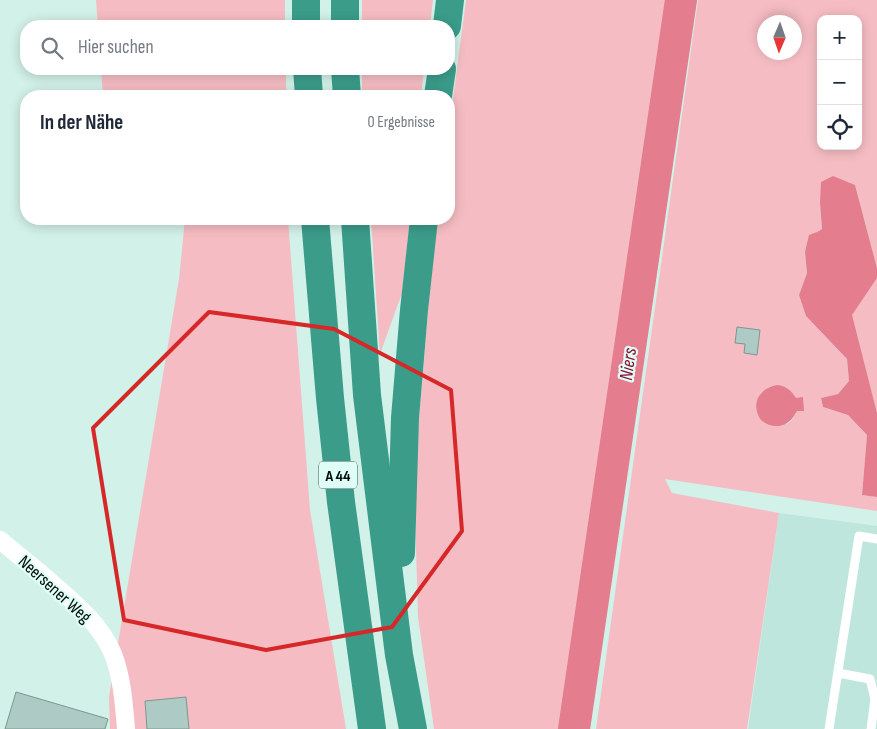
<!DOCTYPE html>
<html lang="de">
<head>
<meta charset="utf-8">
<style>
  body { margin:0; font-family:"Sofia Sans Condensed",sans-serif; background:#f2f2f3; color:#1f2937 }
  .controls { position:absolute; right:15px; top:15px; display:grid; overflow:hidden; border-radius:10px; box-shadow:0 2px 12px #0003 }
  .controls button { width:45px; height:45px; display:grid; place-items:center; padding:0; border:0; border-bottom:1px solid #e0e1e3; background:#fff; color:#1f2937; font:25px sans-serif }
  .compass { position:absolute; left:757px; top:15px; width:45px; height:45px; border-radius:50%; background:#fff; box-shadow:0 2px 12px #0003; rotate:182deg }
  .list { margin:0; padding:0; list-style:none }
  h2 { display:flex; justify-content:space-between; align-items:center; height:65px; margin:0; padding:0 20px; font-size:21px }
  h2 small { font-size:16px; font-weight:400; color:#747a83 }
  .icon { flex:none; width:28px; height:28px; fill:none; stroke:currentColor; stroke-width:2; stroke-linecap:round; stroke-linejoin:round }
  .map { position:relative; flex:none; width:877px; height:729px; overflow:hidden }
  .search { position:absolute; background:#fff; box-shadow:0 2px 12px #0003; left:20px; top:20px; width:435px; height:55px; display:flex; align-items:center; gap:12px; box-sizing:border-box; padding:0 18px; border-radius:20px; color:#747a83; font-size:19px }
  .panel { position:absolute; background:#fff; box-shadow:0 2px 12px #0003; left:20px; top:90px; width:435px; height:135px; border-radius:20px }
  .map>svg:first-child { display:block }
  .built { fill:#bee6dc }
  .green { fill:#f5bdc3; fill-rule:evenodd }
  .water { fill:#e47d8d }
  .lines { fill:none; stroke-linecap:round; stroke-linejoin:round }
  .river { stroke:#e47d8d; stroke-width:32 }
  .building { fill:#adcbc4; stroke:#7b9790 }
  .lane { stroke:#fff; stroke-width:9 }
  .street { stroke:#fff; stroke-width:18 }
  .highway { stroke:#3b9c8a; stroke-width:28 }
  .marked { fill:none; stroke:#d62828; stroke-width:4; stroke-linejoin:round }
  .labels { text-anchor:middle; stroke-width:4.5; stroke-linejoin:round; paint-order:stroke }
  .shield { fill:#dffef6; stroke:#465652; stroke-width:1 }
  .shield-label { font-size:16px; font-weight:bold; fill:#050e0c }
  .street-label { font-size:18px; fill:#050e0c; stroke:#dffef6 }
  .water-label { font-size:19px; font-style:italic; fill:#8c0e35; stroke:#dffef6 }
</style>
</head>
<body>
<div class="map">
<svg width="877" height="729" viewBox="0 0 877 729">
  <rect width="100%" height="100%" fill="#d2f1e9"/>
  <polygon class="built" points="779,513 877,526 877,729 748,729"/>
  <g class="green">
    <polygon points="96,0 285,0 285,26 98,26"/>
    <polygon points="362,0 433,0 430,26 362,26"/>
    <polygon points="466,0 669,0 640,189 566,729 434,729 418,617 414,479 433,251 437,219 449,219 449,129"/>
    <path d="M698,0H877V268L855,185L820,203L822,229L817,232L805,252L807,273L799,295L806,316L847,359L849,381L838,394L821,398L823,407L848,415L867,435L862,495L877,497V511L665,479L672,493L779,513L747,729H596ZM821,19H858V146H821ZM764,22H794V52H764ZM737,328L760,330L757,355L744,353L745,344ZM762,392L792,393C799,403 798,421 784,425C783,426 777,426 776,426L756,403Z"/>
    <polygon points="101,69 286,69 286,96 103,96"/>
    <polygon points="362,69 424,69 421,96 362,96"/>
    <polygon points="185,219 288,219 310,510 346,729 110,729 109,697 179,279"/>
    <polygon points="371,219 410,219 402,293 380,354"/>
    <polygon points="877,278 877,413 851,315"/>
  </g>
  <g class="water">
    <polygon points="833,176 855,185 877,268 877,278 852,315 877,413 877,497 862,495 867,435 848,415 823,407 821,398 838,394 849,381 847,359 806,316 799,295 807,273 805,252 809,235 817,232 822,229 820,203 821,182"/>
    <path d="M777,385C786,386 791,390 796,398L803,397L804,411H797C794,416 792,420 787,423C779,429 764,426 759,417C751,401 761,388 777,385Z"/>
  </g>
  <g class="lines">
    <polyline class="river" points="574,729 681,0"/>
  </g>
  <g class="building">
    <polygon points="737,327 760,330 757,355 744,353 745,344 735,343"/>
    <polygon points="16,692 108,719 105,729 5,729"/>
    <polygon points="186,697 189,729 147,729 145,701"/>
  </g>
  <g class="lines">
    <g class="lane">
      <polyline points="838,673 870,679 875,699"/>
      <polyline points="829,729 859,536 877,539"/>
      <polyline points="871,729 875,699 877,696"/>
    </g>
    <path class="street" d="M0,540C18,555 36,569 53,584C76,604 101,625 113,654C122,677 124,704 126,729"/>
    <g class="highway">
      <polyline points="306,0 306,26"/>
      <polyline points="345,0 345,26"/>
      <polyline points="447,26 450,0"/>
      <polyline points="307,69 309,96"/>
      <polyline points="345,69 347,96"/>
      <polyline points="438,96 442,69"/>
      <polyline points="315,219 330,398 341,502 372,729"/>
      <polyline points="355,219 367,395 399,655 413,729"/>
      <polyline points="401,553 405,418 414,310 424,219"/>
    </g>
  </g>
  <path class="marked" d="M209,312L334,329L451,390L462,531L392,627L266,650L124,620L93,428Z"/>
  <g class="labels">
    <rect class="shield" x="319" y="461.5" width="38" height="27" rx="4"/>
    <g class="shield-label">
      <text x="338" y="481">A 44</text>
    </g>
    <g class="street-label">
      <text transform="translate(55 589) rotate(42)" y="6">Neersener Weg</text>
    </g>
    <g class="water-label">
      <text transform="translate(627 364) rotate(-82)" y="7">Niers</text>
    </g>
  </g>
</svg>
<div class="controls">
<button>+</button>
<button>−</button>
<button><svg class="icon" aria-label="locate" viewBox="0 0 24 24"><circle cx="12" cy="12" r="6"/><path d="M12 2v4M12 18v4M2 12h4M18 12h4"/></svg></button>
</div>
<svg class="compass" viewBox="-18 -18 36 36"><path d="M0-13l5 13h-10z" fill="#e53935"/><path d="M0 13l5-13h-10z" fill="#747a83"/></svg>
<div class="search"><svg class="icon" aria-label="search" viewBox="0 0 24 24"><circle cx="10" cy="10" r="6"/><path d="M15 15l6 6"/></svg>Hier suchen</div>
<section class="panel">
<h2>In der Nähe<small>0 Ergebnisse</small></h2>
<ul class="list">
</ul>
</section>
</div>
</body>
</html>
